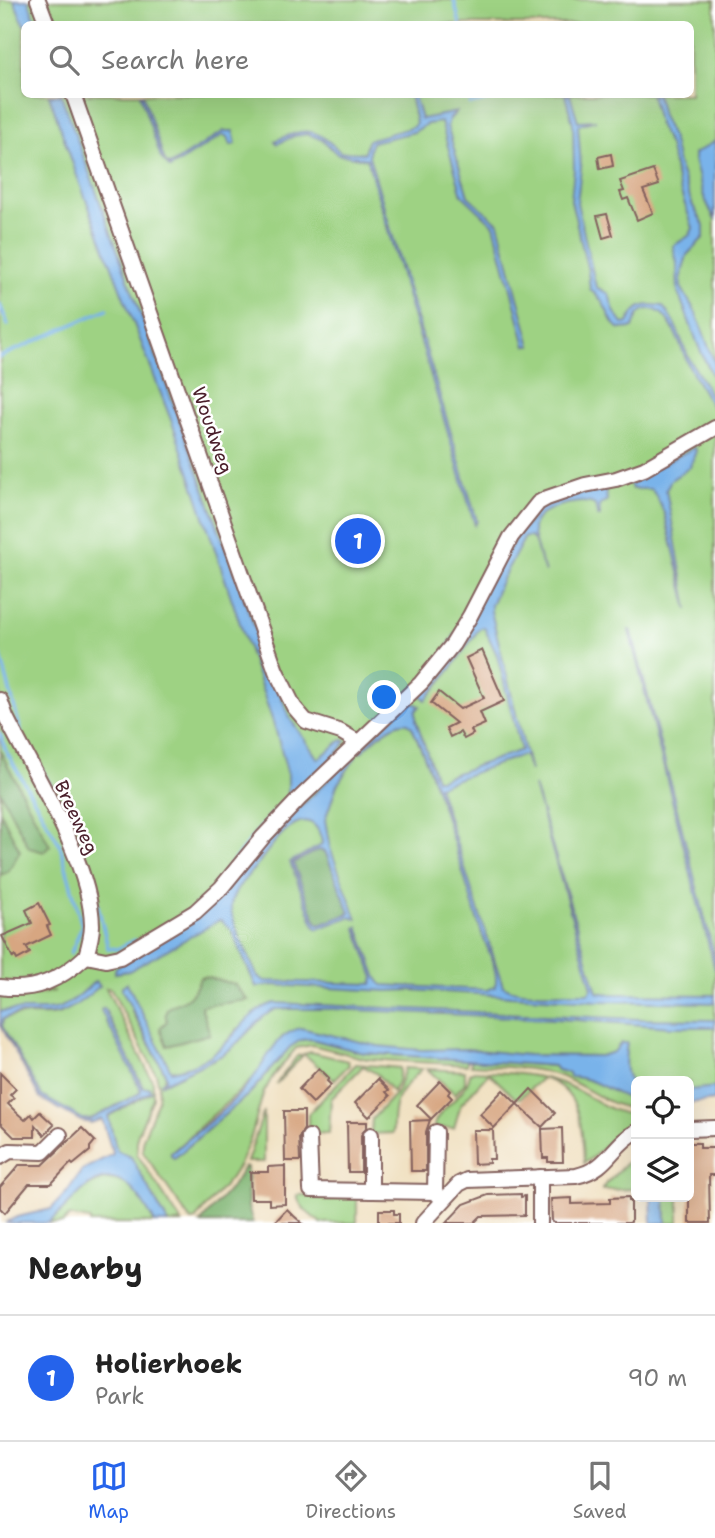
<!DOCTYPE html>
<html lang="en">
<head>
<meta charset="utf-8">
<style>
  body { margin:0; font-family:"Shantell Sans",sans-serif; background:#f6f6f6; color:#222 }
  .controls { position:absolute; right:21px; bottom:21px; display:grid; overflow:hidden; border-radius:10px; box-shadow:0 7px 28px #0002 }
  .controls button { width:63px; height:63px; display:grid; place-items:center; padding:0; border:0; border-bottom:2px solid #e0e0e0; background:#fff; color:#222; font:35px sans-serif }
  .you { position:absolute; left:385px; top:698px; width:24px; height:24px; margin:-18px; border:5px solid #fff; border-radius:50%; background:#1a73e8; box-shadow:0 0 0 10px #1a73e833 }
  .badge { display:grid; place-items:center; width:46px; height:46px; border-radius:50%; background:#2563eb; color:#fff; font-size:23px; font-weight:700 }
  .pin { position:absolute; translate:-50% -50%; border:4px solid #fff; box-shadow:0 2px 7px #0006 }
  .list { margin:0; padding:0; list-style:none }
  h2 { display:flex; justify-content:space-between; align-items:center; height:91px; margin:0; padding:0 28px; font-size:30px }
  h2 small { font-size:23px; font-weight:400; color:#767676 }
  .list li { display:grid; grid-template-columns:46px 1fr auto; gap:21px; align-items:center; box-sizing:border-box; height:126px; padding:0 28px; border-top:2px solid #e0e0e0 }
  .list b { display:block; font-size:26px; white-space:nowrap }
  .list p { margin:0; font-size:23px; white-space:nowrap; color:#767676 }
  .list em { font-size:23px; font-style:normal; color:#767676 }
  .icon { flex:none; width:38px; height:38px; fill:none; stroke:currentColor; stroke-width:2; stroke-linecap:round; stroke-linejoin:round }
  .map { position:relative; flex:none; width:715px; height:1223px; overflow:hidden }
  .search { position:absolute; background:#fff; box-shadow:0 7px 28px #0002; left:21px; right:21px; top:21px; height:77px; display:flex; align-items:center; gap:18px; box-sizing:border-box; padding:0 24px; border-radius:10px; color:#767676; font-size:26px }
  .sheet { height:217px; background:#fff }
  nav { display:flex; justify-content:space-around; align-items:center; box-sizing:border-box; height:98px; border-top:2px solid #e0e0e0; background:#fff; font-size:19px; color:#767676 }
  nav a { display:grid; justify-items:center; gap:4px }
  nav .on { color:#2563eb }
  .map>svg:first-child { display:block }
  .green { fill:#9ed283; stroke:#747857; stroke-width:2; fill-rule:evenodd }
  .forest { fill:#7eb471; stroke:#646a4e; stroke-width:2 }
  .water { fill:#79b3ea; stroke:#62698a; stroke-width:2; fill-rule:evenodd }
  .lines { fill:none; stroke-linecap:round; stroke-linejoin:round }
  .stream { stroke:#79b3ea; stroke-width:3.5 }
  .building { fill:#d7a681 }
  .minor-casing { stroke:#84625e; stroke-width:18 }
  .minor { stroke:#fff; stroke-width:14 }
  .labels { text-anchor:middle; stroke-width:5; stroke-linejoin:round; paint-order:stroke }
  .street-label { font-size:19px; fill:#4a1f2b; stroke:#fff }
</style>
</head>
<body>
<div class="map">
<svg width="715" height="1223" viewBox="0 0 715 1223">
  <rect width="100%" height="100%" fill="#fff"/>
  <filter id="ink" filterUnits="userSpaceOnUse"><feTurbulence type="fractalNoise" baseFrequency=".0143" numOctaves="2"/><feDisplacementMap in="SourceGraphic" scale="14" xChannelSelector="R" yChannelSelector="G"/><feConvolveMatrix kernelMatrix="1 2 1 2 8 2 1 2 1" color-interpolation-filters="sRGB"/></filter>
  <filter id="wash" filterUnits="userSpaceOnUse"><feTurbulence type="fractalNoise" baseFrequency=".00686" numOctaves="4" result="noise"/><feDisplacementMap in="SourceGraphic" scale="28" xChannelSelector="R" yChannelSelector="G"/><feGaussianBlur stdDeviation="1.57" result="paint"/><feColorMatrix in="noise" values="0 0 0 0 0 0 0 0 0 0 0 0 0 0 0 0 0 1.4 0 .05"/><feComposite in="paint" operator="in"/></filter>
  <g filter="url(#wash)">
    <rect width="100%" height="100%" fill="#efdebc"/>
    <g class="green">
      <path d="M0,0H715V1094L689,1097V1081H636V1095L558,1063L363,1047L302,1034L283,1036L254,1078L171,1153L177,1156L251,1092L290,1047L301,1040L311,1039L364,1053L467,1060V1065L367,1059L312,1045L296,1048L273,1076L263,1094L251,1137L239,1165L230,1179L194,1221H191L143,1152V1139L158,1100L159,1086L156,1074L111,989L106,988L153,1082V1098L137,1136V1154L182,1223H168L131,1157L118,1151L116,1148L108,1116L150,1093L143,1088L104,1008H102L141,1090L140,1093L90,1120L83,1119L42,1096L2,1026L3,1019C24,1010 44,1020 63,1012C72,1007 80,996 87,989C53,1021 42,1007 0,1011V996H30L55,991L0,988ZM24,24H690V94H24ZM131,1010L171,1071C198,1067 222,1051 237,1029L253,1027L232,1048L221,1056L162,1084L166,1075Z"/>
      <polygon points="311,1052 348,1061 349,1065 334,1080 304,1054 276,1084 297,1056"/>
      <path d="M471,1060L554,1066L557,1070L597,1082L636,1101V1109C608,1107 588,1087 562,1077C533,1066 501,1067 471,1065Z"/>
      <polygon points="356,1064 400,1068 398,1082 393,1092 377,1074 363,1066 331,1099 329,1133 308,1134 308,1114"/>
      <path d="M405,1068L422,1069C398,1093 392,1098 393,1133L371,1134L372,1119L397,1092Z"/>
      <polygon points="427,1069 465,1071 465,1083 455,1094"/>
      <path d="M474,1071C505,1073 537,1073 566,1085C590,1095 608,1113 635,1115V1122C613,1129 604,1153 584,1163C582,1129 582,1089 542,1078L520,1098H515L489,1073L461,1104L454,1128H434C433,1110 467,1098 470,1073Z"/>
      <polygon points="264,1111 264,1162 247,1162"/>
      <polygon points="634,1155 636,1189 602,1190 602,1188"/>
      <path d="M108,1179C136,1182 142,1200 155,1223H90V1220L69,1216L63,1223H48C68,1208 82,1182 108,1179Z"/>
      <path d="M354,1194L357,1197V1223H321C311,1216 299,1207 297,1195Z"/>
      <polygon points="665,1197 679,1197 679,1223 666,1223"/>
    </g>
    <g class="forest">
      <polygon points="0,751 50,846 44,852 29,848 0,791"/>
      <polygon points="0,811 20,851 8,872 0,875"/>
      <polygon points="318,850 325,851 351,913 320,925 317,924 293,863"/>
      <path d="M205,977L234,984L248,1000L201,1006L210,1034L167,1046L160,1028L167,1021C161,1004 176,1006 187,998C194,994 197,985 200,978Z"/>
      <polygon points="244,1167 247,1167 248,1207 253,1223 200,1223 233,1185"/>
    </g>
    <g class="water">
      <polygon points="14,0 28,0 37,24 24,25"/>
      <polygon points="49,95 61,95 273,678 291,720 318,759 342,740 346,741 340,750 293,796 288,792 288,775 276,731 176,433 77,176"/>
      <polygon points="140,95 143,95 165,162 170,165 224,131 233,131 236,144 231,145 228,137 223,135 170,168 161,158"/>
      <path d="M410,95H414L421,119L456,112L449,120L447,126L468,196L498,223L531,346H526L494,225L462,195L441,122L427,124L414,132L372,142L369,150V156L477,521L475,525L367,159L337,154L323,140L308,134L294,136L277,144L275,141C306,126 317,128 340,152L364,153L368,140L413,127L416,123Z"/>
      <path d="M565,95H570L578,121L596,120L578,125L581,168L577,203L596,287L609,294L614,311L623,324L628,323C636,306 643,303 662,306C676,320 680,339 688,356C695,372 715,395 715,412C706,396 696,381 688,364C681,349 670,307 649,309C638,310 636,319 633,328L620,329L613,323L602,301L590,289L588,271L571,200L574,169L573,124Z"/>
      <polygon points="651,95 657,95 662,116 672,137 678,164 693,206 704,225 704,237 687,255 681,277 681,287 696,313 715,364 715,381 700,350 678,292 677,263 673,246 690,235 693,228 678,184 669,145 659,126"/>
      <polygon points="715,141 715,220 704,197 694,160 694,154"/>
      <polygon points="695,447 696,451 690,467 671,480 666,490 688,609 665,515 657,497 651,489 632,489 629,481"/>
      <path d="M600,488L606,492L607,500L599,506L600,516H598L595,505C580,496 533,509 533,529C532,541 542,561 545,573L534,540L530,537H525L502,579L491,605V611L530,771L525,756L522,755L438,786L503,986C521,997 566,992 588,993L592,988L534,786L597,992L610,994L715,995V1003L595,1001L410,990L387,991L271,985L256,987L231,929L220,920L129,971L115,973V968L150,946L257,849L354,755L356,757L337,785L325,820L330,848L357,919L349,917L318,929L315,927L290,862L320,846L322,843C321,836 319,829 313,824C294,810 267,852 257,865C248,876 232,891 231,905C229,919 251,961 257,976L265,981L372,984L374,978L356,928L358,927L377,978L382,985L487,990L495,987C500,971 486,947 481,931C459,863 441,792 412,727L408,723C392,720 372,743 360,753L358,751L410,701L420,706L416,711V720L436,779H440L521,750L497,655L484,627L479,629L451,669L426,700L418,693L516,538L539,509L559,499ZM318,850L325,851L350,913L320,925L317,924L293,863Z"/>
      <polygon points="629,630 631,630 701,903 715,959 715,970"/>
      <path d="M95,981L100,986C86,997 70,1013 52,1014C34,1016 20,1010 3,1019L2,1026L42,1096L83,1119L90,1120L140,1093L141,1090L101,1010L104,1008L143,1088L149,1087L151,1091L108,1116L116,1148L118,1151L131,1157L168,1223H155C141,1197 118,1159 84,1189C72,1200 61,1213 48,1223H5L17,1217L51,1209L67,1192L82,1170L113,1154L102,1119L91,1123L81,1121L40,1098L0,1024V1011C51,1006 54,1022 95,981Z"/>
      <path d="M127,983L171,1071C193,1067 214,1056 229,1040C243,1025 254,1008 275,1003L639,1019L715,1020V1027H671L577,1020L333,1009H276L263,1017L232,1048L220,1056L162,1084L161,1083L166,1079V1075L122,990V986Z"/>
      <path d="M301,1028L378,1046L421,1050L467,1049L528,1055L600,1056L614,1052L621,1043H627C625,1060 622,1076 636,1088V1101C613,1095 595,1077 570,1077L569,1073L557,1070L554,1066L364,1053L311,1039L301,1040L290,1047L251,1092L177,1156L174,1158L171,1156V1153C197,1132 238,1101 256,1074C268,1057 278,1032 301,1028Z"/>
      <polygon points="715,1087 715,1100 689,1103 689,1090"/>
      <polygon points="651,1197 665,1197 666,1223 652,1223"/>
    </g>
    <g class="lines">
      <g class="stream">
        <polyline points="454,0 460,24"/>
        <polyline points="479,102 508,94"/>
        <polyline points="470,104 479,102 478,94"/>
        <polyline points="0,305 8,325"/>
        <polyline points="0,357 107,309"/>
        <polyline points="0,653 21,732"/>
        <polyline points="0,734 6,751 60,845 82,926 71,953"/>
        <polyline points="38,763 60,804 84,855"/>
        <polyline points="90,873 108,948 117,949 135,940"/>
        <polyline points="215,884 256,833 291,794"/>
      </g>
    </g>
    <g id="blocks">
      <g class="building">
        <polygon points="611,154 613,166 600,169 598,157"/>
        <polygon points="653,170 659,185 643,190 653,213 637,220 628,198 623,200 620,192 624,191 620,181"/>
        <polygon points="607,214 613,235 603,238 597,216"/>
        <polygon points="482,650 504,701 480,712 485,724 471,730 473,734 464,739 460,732 450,737 446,728 456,723 431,703 439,692 460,709 484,698 466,658"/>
        <polygon points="39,903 50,925 47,926 51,935 26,947 30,953 17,960 15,956 13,958 2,936 32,923 26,910"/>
        <polygon points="319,1068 329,1078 327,1081 331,1085 313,1103 299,1089"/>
        <polygon points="0,1073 16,1089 10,1095 14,1098 8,1104 16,1112 25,1120 31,1114 34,1118 40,1112 54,1125 44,1135 35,1125 35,1137 14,1137 0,1123"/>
        <polygon points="378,1079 389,1090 386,1092 390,1096 369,1117 355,1103"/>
        <polygon points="440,1081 450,1091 448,1094 452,1098 431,1119 417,1105"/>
        <polygon points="531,1089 555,1113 542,1127 517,1104"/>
        <polygon points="503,1090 517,1104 494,1128 480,1114"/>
        <polygon points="284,1111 304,1111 304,1129 299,1137 300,1161 285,1161"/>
        <polygon points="430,1120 426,1132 426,1171 411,1171 410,1121"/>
        <polygon points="347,1122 367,1122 367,1126 361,1135 361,1172 348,1172"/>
        <polygon points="82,1128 95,1141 90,1147 90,1151 73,1165 71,1163 51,1184 29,1184 5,1213 0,1208 0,1187 15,1170 19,1165 43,1165"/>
        <polygon points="562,1128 563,1162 548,1162 548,1158 543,1158 542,1129"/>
        <polygon points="473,1130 493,1130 494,1159 489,1159 489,1163 474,1164"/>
        <polygon points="689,1143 700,1143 700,1148 715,1148 715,1175 709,1175 710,1223 689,1223"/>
        <polygon points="285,1166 285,1204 269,1205 269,1199 251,1199 250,1172 268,1172 268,1167"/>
        <polygon points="521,1194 521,1197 525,1196 525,1215 481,1216 474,1223 446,1223 464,1204 488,1195"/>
        <polygon points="629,1197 629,1201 631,1201 631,1222 629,1223 554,1223 552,1221 551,1199 572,1198 572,1204 610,1203 610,1198"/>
        <polygon points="287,1209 294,1216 302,1223 274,1223"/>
        <polygon points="379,1210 394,1210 394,1214 399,1214 399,1223 379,1223"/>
      </g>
    </g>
  </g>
  <g filter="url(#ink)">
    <use href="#blocks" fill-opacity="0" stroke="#84625e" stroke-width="2"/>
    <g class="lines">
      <defs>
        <g id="minor">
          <polyline points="38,0 47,24"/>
          <polyline points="73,94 276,671 294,707 306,721 341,732 358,742"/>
          <path d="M0,700L6,717C34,774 91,862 92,925C92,936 89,946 86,956"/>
          <polyline points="86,956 106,960 120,957 195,912 221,888 263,837 300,798 421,683 453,644 470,616 511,537 538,503 547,498 585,485 616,479 644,469 715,428"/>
          <path d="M0,987C35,992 60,980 86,956"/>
          <polyline points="689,1129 715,1128"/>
          <polyline points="309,1137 311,1190 435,1192 443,1200"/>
          <polyline points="0,1157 10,1151 43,1152 60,1135"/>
          <polyline points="540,1177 540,1223"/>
          <polyline points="371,1191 371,1135"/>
          <polyline points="435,1192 436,1132"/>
          <path d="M423,1223L459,1184L467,1180L576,1176C609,1169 611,1145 636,1132"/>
        </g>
      </defs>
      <use href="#minor" class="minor-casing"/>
      <use href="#minor" class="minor"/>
    </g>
  </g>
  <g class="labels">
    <g class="street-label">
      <text transform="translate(213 430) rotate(71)" y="7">Woudweg</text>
      <text transform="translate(77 817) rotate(65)" y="7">Breeweg</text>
    </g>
  </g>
</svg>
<div class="controls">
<button><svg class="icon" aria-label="locate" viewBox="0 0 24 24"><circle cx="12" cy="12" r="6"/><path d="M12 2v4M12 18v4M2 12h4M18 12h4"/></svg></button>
<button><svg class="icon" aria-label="layers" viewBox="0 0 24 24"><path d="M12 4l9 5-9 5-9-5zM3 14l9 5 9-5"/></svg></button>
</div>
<div class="you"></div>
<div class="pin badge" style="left:358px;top:541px">1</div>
<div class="search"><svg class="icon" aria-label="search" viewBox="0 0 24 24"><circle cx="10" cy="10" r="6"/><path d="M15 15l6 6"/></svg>Search here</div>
</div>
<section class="sheet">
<h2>Nearby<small></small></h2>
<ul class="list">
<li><span class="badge">1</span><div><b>Holierhoek</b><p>Park</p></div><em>90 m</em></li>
</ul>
</section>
<nav>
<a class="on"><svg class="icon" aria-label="map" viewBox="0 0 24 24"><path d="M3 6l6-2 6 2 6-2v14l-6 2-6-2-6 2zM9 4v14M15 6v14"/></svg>Map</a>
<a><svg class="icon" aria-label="directions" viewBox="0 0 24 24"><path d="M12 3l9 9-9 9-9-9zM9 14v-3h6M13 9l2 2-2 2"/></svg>Directions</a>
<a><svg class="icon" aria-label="saved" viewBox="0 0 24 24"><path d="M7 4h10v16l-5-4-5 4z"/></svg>Saved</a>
</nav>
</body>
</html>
